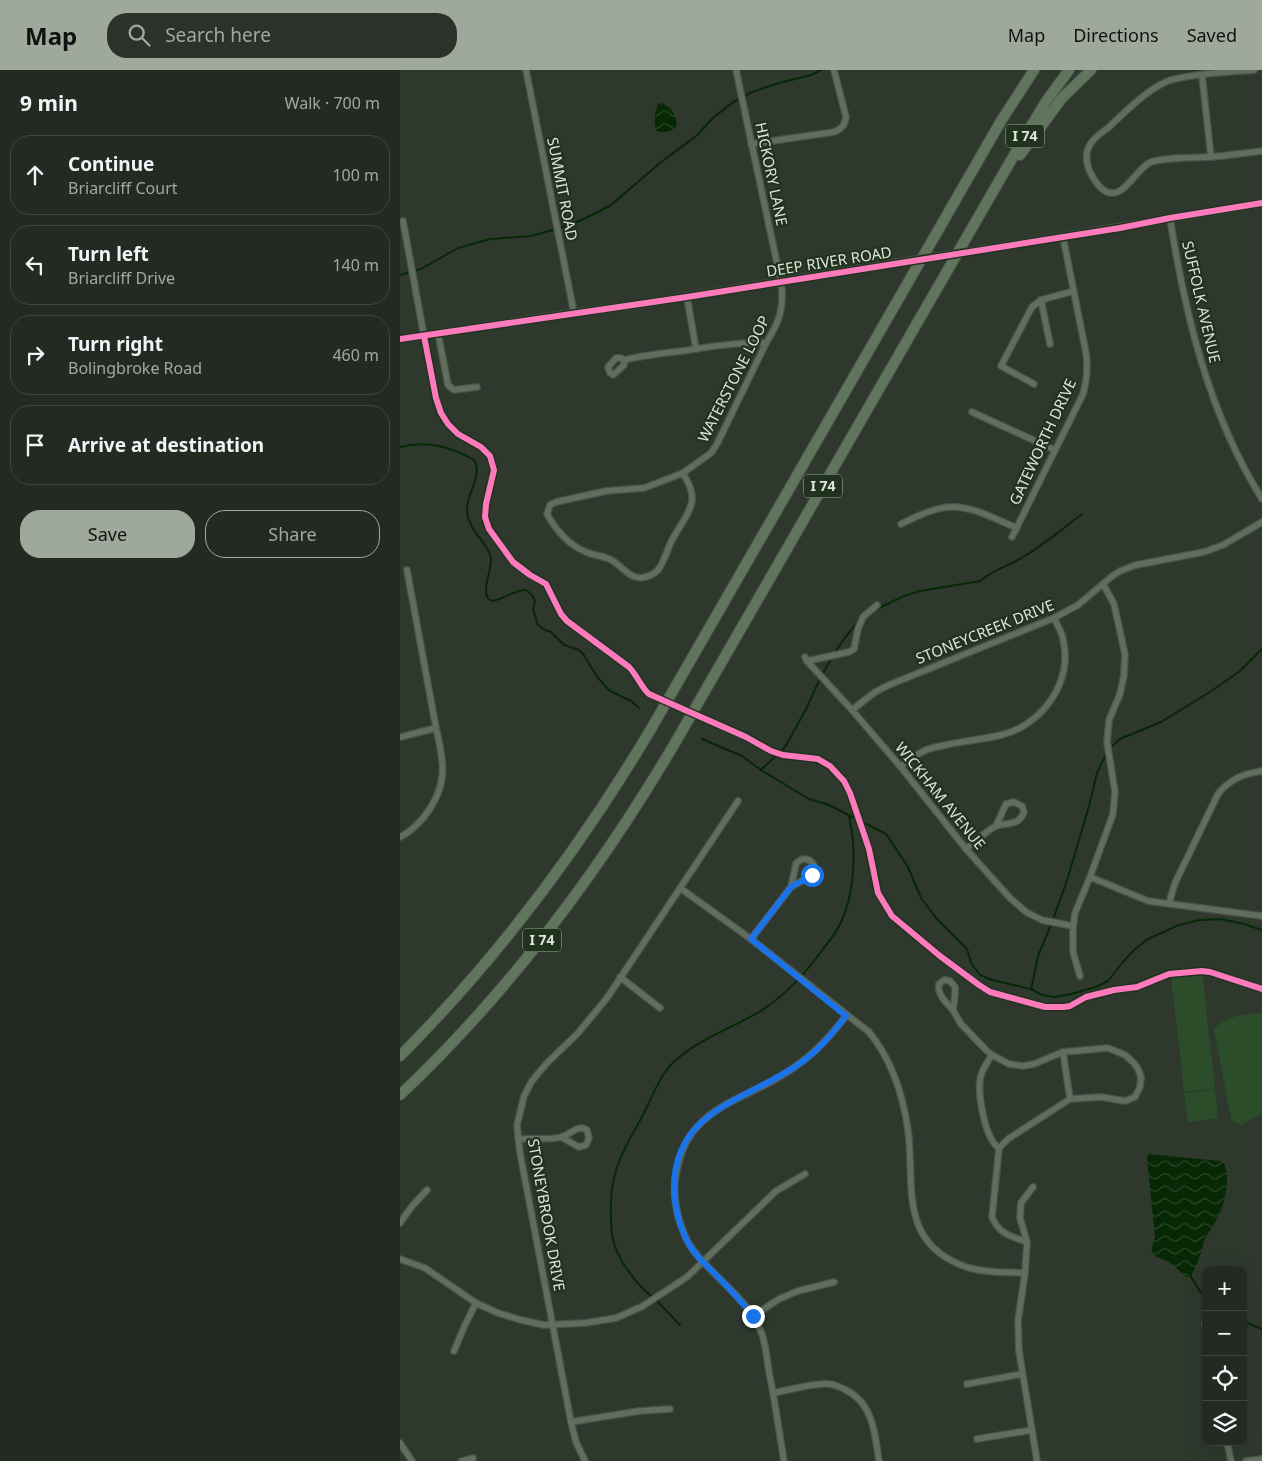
<!DOCTYPE html>
<html lang="en">
<head>
<meta charset="utf-8">
<style>
  body { margin:0; font-family:"Noto Sans",sans-serif; background:#2a322a; color:#f1f3f6 }
  .controls { position:absolute; right:15px; bottom:15px; display:grid; overflow:hidden; border-radius:10px; box-shadow:0 5px 20px #0002 }
  .controls button { width:45px; height:45px; display:grid; place-items:center; padding:0; border:0; border-bottom:1px solid #3f4640; background:#222a22; color:#f1f3f6; font:25px sans-serif }
  .stop { position:absolute; width:15px; height:15px; margin:-11px; border:4px solid #1a73e8; border-radius:50%; background:#fff }
  .stop.end { background:#1a73e8; border-color:#fff; box-shadow:0 1px 5px #0008 }
  .list { margin:0; padding:0; list-style:none }
  h2 { display:flex; justify-content:space-between; align-items:center; height:65px; margin:0; padding:0 20px; font-size:21px }
  h2 small { font-size:16px; font-weight:400; color:#a2a7a5 }
  .list li { display:grid; grid-template-columns:32px 1fr auto; gap:15px; align-items:center; box-sizing:border-box; height:80px; margin:0 10px 10px; padding:0 10px; border:1px solid #3f4640; border-radius:20px }
  .list b { display:block; font-size:19px; white-space:nowrap }
  .list p { margin:0; font-size:16px; white-space:nowrap; color:#a2a7a5 }
  .list em { font-size:16px; font-style:normal; color:#a2a7a5 }
  .actions { display:flex; gap:10px; padding:15px 20px }
  .actions a { flex:1; padding:11px 0; border:1px solid #9ea99c; border-radius:20px; text-align:center; font-size:18px; color:#9ea99c }
  .actions .main { background:#9ea99c; color:#111 }
  .icon { flex:none; width:28px; height:28px; fill:none; stroke:currentColor; stroke-width:2; stroke-linecap:round; stroke-linejoin:round }
  .map { position:relative; flex:none; width:862px; height:1391px; overflow:hidden }
  header { display:flex; align-items:center; gap:30px; box-sizing:border-box; height:70px; padding:0 25px; background:#9ea99c; color:#111 }
  header strong { font-size:24px }
  nav { display:flex; gap:28px; margin-inline-start:auto; font-size:18px }
  .search { width:350px; height:45px; background:#2a322a; display:flex; align-items:center; gap:12px; box-sizing:border-box; padding:0 18px; border-radius:20px; color:#a2a7a5; font-size:19px }
  main { display:flex }
  aside { flex:1; background:#222a22 }
  .map>svg:first-child { display:block }
  .grass { fill:#2c4d29 }
  .water { fill:url(#water-waves) }
  .lines { fill:none; stroke-linecap:round; stroke-linejoin:round }
  .stream { stroke:#062804; stroke-width:2 }
  .minor-casing { stroke:#4a5349; stroke-width:8 }
  .tertiary-casing { stroke:#4a5349; stroke-width:9 }
  .motorway-casing { stroke:#4a5349; stroke-width:12 }
  .minor { stroke:#5f6e5d; stroke-width:5.5 }
  .tertiary { stroke:#5f6e5d; stroke-width:7 }
  .motorway { stroke:#61745e; stroke-width:10 }
  .tertiary-bridge-casing { stroke:#4a5349; stroke-width:9; stroke-linecap:butt }
  .tertiary-bridge { stroke:#5f6e5d; stroke-width:7 }
  .cycleway-casing { stroke:#21331e; stroke-width:9 }
  .cycleway { stroke:#fd7abc; stroke-width:6 }
  .route { stroke:#1a73e8; stroke-width:6 }
  .labels { text-anchor:middle; stroke-width:4.5; stroke-linejoin:round; paint-order:stroke }
  .shield { fill:#21331e; stroke:#a2b0a0; stroke-width:1 }
  .shield-label { font-size:14px; font-weight:bold; fill:#dae6d8 }
  .street-label { font-size:15px; fill:#dae6d8; stroke:#21331e }
</style>
</head>
<body>
<header>
<strong>Map</strong>
<div class="search"><svg class="icon" aria-label="search" viewBox="0 0 24 24"><circle cx="10" cy="10" r="6"/><path d="M15 15l6 6"/></svg>Search here</div>
<nav><a>Map</a><a>Directions</a><a>Saved</a></nav>
</header>
<main>
<aside>
<h2>9 min<small>Walk · 700 m</small></h2>
<ul class="list">
<li><svg class="icon" aria-label="ahead" viewBox="0 0 24 24"><path d="M12 20V5M6 11l6-6 6 6"/></svg><div><b>Continue</b><p>Briarcliff Court</p></div><em>100 m</em></li>
<li><svg class="icon" aria-label="left" viewBox="0 0 24 24"><path d="M17 20v-9H6M10 6l-5 5 5 5"/></svg><div><b>Turn left</b><p>Briarcliff Drive</p></div><em>140 m</em></li>
<li><svg class="icon" aria-label="right" viewBox="0 0 24 24"><path d="M7 20v-9h11M14 6l5 5-5 5"/></svg><div><b>Turn right</b><p>Bolingbroke Road</p></div><em>460 m</em></li>
<li><svg class="icon" aria-label="arrive" viewBox="0 0 24 24"><path d="M6 21V4h12l-3 4 3 4H6"/></svg><div><b>Arrive at destination</b></div></li>
</ul>
<div class="actions"><a class="main">Save</a><a>Share</a></div>
</aside>
<div class="map">
<svg width="862" height="1391" viewBox="0 0 862 1391">
  <defs>
    <pattern id="water-waves" width="16" height="10" patternUnits="userSpaceOnUse" patternTransform="scale(1.25)"><rect width="16" height="10" fill="#062804"/><path d="M0 5q4-4 8 0t8 0" fill="none" stroke="#2a4728"/></pattern>
  </defs>
  <rect width="100%" height="100%" fill="#2e382d"/>
  <g class="grass">
    <polygon points="802,903 815,1019 784,1022 771,906"/>
    <path d="M862,943V1044L841,1055L831,1049L814,959C825,946 845,944 862,943Z"/>
    <polygon points="815,1020 818,1048 788,1052 784,1023"/>
  </g>
  <g class="water">
    <path d="M262,33C272,38 278,46 276,58C270,62 263,63 256,61C254,51 254,44 258,34Z"/>
    <path d="M748,1084L820,1091L824,1093C831,1110 825,1134 816,1150C813,1157 807,1164 804,1171C803,1174 803,1179 801,1182C800,1187 793,1204 790,1207H787L767,1191L755,1186L751,1182L755,1166L747,1089Z"/>
  </g>
  <g class="lines">
    <g class="stream">
      <polyline points="0,205 21,199 58,178 90,169 131,166 156,159 177,152 192,145 211,135 260,93 296,66 314,47 332,33 352,22 379,13 411,5 421,0"/>
      <path d="M0,377C24,370 53,377 74,390C84,404 65,426 67,442C69,462 91,476 91,489C92,500 80,523 90,530C96,534 115,519 126,520L132,525L135,531L133,539L138,555L145,560L151,562L164,575L179,580L183,584L198,608L210,621L231,631L239,638"/>
      <path d="M477,539L504,526L520,521L580,511C591,501 605,497 618,490C640,478 662,459 682,444"/>
      <polyline points="434,583 447,565 459,551"/>
      <polyline points="422,605 432,587"/>
      <polyline points="302,669 342,686 361,700 409,729 429,735 486,764 508,797 521,828 537,849 567,879 571,893 580,905 592,910 631,919 642,925 655,927 671,924 696,917 708,911 722,893 735,879 748,869 779,855 800,850 821,849 844,854 862,860"/>
      <polyline points="710,678 720,669 761,652 810,622 840,601 862,579"/>
      <polyline points="361,700 385,677 405,641 420,609"/>
      <polyline points="631,920 638,886 653,850 668,807 689,736 697,703 707,682"/>
      <polyline points="790,1205 801,1223 806,1227"/>
      <path d="M252,1227C237,1214 221,1194 215,1176C209,1160 210,1125 214,1108C219,1085 233,1064 244,1043C253,1025 261,1002 277,989C301,968 332,958 359,942C385,926 405,904 423,879C428,873 434,865 438,858C455,828 457,779 449,747"/>
      <polyline points="256,1230 280,1255"/>
      <polyline points="843,1251 862,1259"/>
    </g>
    <defs>
      <g id="minor">
        <polyline points="126,0 174,243"/>
        <path d="M854,0C828,2 800,3 775,9C753,13 724,43 708,58C702,62 695,67 691,73C685,82 686,93 690,102C694,110 701,122 711,123C724,125 738,99 749,93C760,87 795,88 809,87C827,86 844,83 862,81"/>
        <polyline points="802,5 811,87"/>
        <path d="M351,74L434,62C442,59 445,55 446,47L434,0"/>
        <path d="M770,148C785,245 809,344 862,429"/>
        <polyline points="3,151 24,266"/>
        <polyline points="287,227 296,279"/>
        <polyline points="641,230 650,274"/>
        <polyline points="38,263 48,315 54,320 77,317"/>
        <path d="M224,290V295L213,305L210,303L208,297L216,288H221L224,290C245,285 267,283 289,280C314,276 340,272 366,273"/>
        <polyline points="634,314 601,296 632,237 641,230 674,221"/>
        <polyline points="572,342 655,380"/>
        <path d="M283,403L311,383L317,374L366,273C379,253 385,237 381,212L336,0"/>
        <path d="M283,403C288,412 295,424 291,435C288,447 276,461 271,472C267,481 264,492 258,500C254,504 250,506 245,507C231,511 223,497 213,491C203,485 193,486 184,481C167,474 156,460 147,444L150,435L156,432L206,421L244,418Z"/>
        <path d="M501,454C517,446 535,437 553,437C575,437 597,450 617,458"/>
        <path d="M612,467L683,324C687,310 688,297 686,283L663,167"/>
        <polyline points="405,587 407,591 452,640 500,696 566,779 610,828 626,842 642,850 673,856"/>
        <polyline points="407,591 449,582 454,579 458,559 463,547 477,535"/>
        <polyline points="452,640 475,622 489,615 654,548 678,535 711,507 720,501 736,495 804,482 823,475 862,452"/>
        <polyline points="0,667 36,658 7,500"/>
        <path d="M500,696C509,691 517,684 526,680C531,678 536,677 541,676C561,671 581,670 601,665C641,656 674,612 663,569C662,562 657,555 654,548"/>
        <path d="M0,767C9,763 17,755 24,747C48,716 45,695 36,658"/>
        <path d="M566,779C575,772 584,763 594,757C606,751 618,758 624,742L622,736L614,732L606,734L596,756"/>
        <polyline points="690,807 748,831 862,846"/>
        <path d="M280,818L351,869L469,962C492,990 503,1025 508,1060C515,1112 498,1170 561,1195C580,1203 604,1202 625,1203"/>
        <path d="M769,833L775,813L818,724C830,709 843,704 862,701"/>
        <path d="M351,869L391,817L413,805L415,798C412,788 402,786 396,794L391,817"/>
        <polyline points="680,906 673,882 673,859 675,843 690,807 713,744 715,722 707,672 709,650 720,624 724,605 725,584 714,534 703,514"/>
        <polyline points="220,907 260,938"/>
        <path d="M553,940C546,932 537,925 539,914L544,910L550,911L555,917V925L553,940L561,954L586,980L592,985L609,994L623,996L634,994L663,982L708,978L725,985L734,993L738,999L741,1007L740,1017L735,1027L725,1031L701,1027L670,1029L608,1069L599,1078L592,1147C599,1164 610,1166 627,1172"/>
        <polyline points="663,982 670,1029"/>
        <path d="M592,985C587,993 581,1000 580,1010C578,1026 585,1069 599,1078"/>
        <path d="M118,1069C129,1068 153,1070 162,1067C171,1064 178,1054 187,1060L189,1068L186,1075L179,1077L161,1067"/>
        <polyline points="633,1117 621,1133 620,1148 627,1172 625,1203 618,1251 619,1281 637,1391"/>
        <polyline points="0,1153 12,1136 27,1120"/>
        <polyline points="0,1189 25,1198 76,1233 98,1243 121,1250 144,1255 185,1253 216,1248 243,1236 287,1207 376,1121 405,1104"/>
        <polyline points="353,1246 379,1229 398,1221 434,1212"/>
        <polyline points="805,1254 806,1259"/>
        <polyline points="54,1281 65,1255 76,1233"/>
        <polyline points="567,1314 622,1304"/>
        <path d="M373,1323C389,1320 406,1315 422,1314C430,1313 438,1316 444,1319C473,1332 475,1363 479,1391"/>
        <polyline points="171,1352 239,1341 270,1339"/>
        <polyline points="577,1369 632,1360"/>
        <polyline points="827,1372 831,1391"/>
        <polyline points="0,1373 12,1391"/>
        <polyline points="62,1391 73,1388"/>
        <polyline points="185,1391 176,1372 171,1352 120,1083 117,1055 124,1026 132,1011 146,994 178,963 207,928 338,731"/>
        <path d="M384,1391C379,1361 375,1331 369,1302C367,1290 366,1276 362,1264C349,1229 315,1209 293,1180C285,1170 282,1158 278,1146C275,1132 273,1119 276,1105C279,1087 284,1071 297,1057C317,1034 348,1025 374,1010C405,993 425,973 446,946"/>
        <polyline points="846,1391 862,1389"/>
      </g>
      <g id="tertiary">
        <path d="M586,179C678,165 770,148 862,133"/>
        <polyline points="0,269 174,243 241,234 496,193"/>
      </g>
      <g id="motorway">
        <polyline points="620,85 662,28 691,0"/>
        <path d="M0,986C98,888 180,778 251,659L601,51L634,0"/>
        <path d="M0,1025C109,922 199,802 275,673L625,66L647,30L669,0"/>
      </g>
    </defs>
    <use href="#minor" class="minor-casing"/>
    <use href="#tertiary" class="tertiary-casing"/>
    <use href="#motorway" class="motorway-casing"/>
    <use href="#minor" class="minor"/>
    <use href="#tertiary" class="tertiary"/>
    <use href="#motorway" class="motorway"/>
    <defs>
      <polyline id="tertiary-bridge" points="496,193 586,179"/>
    </defs>
    <use href="#tertiary-bridge" class="tertiary-bridge-casing"/>
    <use href="#tertiary-bridge" class="tertiary-bridge"/>
    <defs>
      <g id="cycleway">
        <path d="M24,266L36,328L41,343L48,354L58,364L81,377L90,386L94,400L86,434L85,447L89,459L113,492L130,505L146,514L161,544L167,551L229,597C237,605 241,617 249,624L346,667L371,681L383,685L418,689L430,696L444,711L450,723L469,779L478,823L492,846L540,886L579,915L590,922L645,937H664L670,936L686,927L714,920L737,917L769,904L802,901L810,902L862,919"/>
        <polyline points="0,269 287,227 720,158 770,148 862,133"/>
      </g>
    </defs>
    <use href="#cycleway" class="cycleway-casing"/>
    <use href="#cycleway" class="cycleway"/>
  </g>
  <g class="lines">
    <path class="route" d="M353,1246C341,1231 328,1217 315,1204C307,1196 298,1188 292,1179C281,1163 275,1140 274,1121C272,1040 346,1031 399,994C418,981 432,964 446,946L351,869L391,817L412,805"/>
  </g>
  <g class="labels">
    <g class="shield">
      <rect x="606" y="54.5" width="38" height="23" rx="4"/>
      <rect x="404" y="404.5" width="38" height="23" rx="4"/>
      <rect x="123" y="858.5" width="38" height="23" rx="4"/>
    </g>
    <g class="shield-label">
      <text x="625" y="71">I 74</text>
      <text x="423" y="421">I 74</text>
      <text x="142" y="875">I 74</text>
    </g>
    <g class="street-label">
      <text transform="translate(371 104) rotate(78)" y="5">HICKORY LANE</text>
      <text transform="translate(162 119) rotate(79)" y="5">SUMMIT ROAD</text>
      <text transform="translate(429 192) rotate(-9)" y="5">DEEP RIVER ROAD</text>
      <text transform="translate(801 232) rotate(77)" y="5">SUFFOLK AVENUE</text>
      <text transform="translate(334 309) rotate(-63)" y="5">WATERSTONE LOOP</text>
      <text transform="translate(643 372) rotate(-65)" y="5">GATEWORTH DRIVE</text>
      <text transform="translate(585 562) rotate(-22)" y="5">STONEYCREEK DRIVE</text>
      <text transform="translate(540 726) rotate(51)" y="5">WICKHAM AVENUE</text>
      <text transform="translate(146 1145) rotate(80)" y="5">STONEYBROOK DRIVE</text>
    </g>
  </g>
</svg>
<div class="controls">
<button>+</button>
<button>−</button>
<button><svg class="icon" aria-label="locate" viewBox="0 0 24 24"><circle cx="12" cy="12" r="6"/><path d="M12 2v4M12 18v4M2 12h4M18 12h4"/></svg></button>
<button><svg class="icon" aria-label="layers" viewBox="0 0 24 24"><path d="M12 4l9 5-9 5-9-5zM3 14l9 5 9-5"/></svg></button>
</div>
<div class="stop" style="left:412px;top:805px"></div>
<div class="stop end" style="left:353px;top:1246px"></div>
</div>
</main>
</body>
</html>
